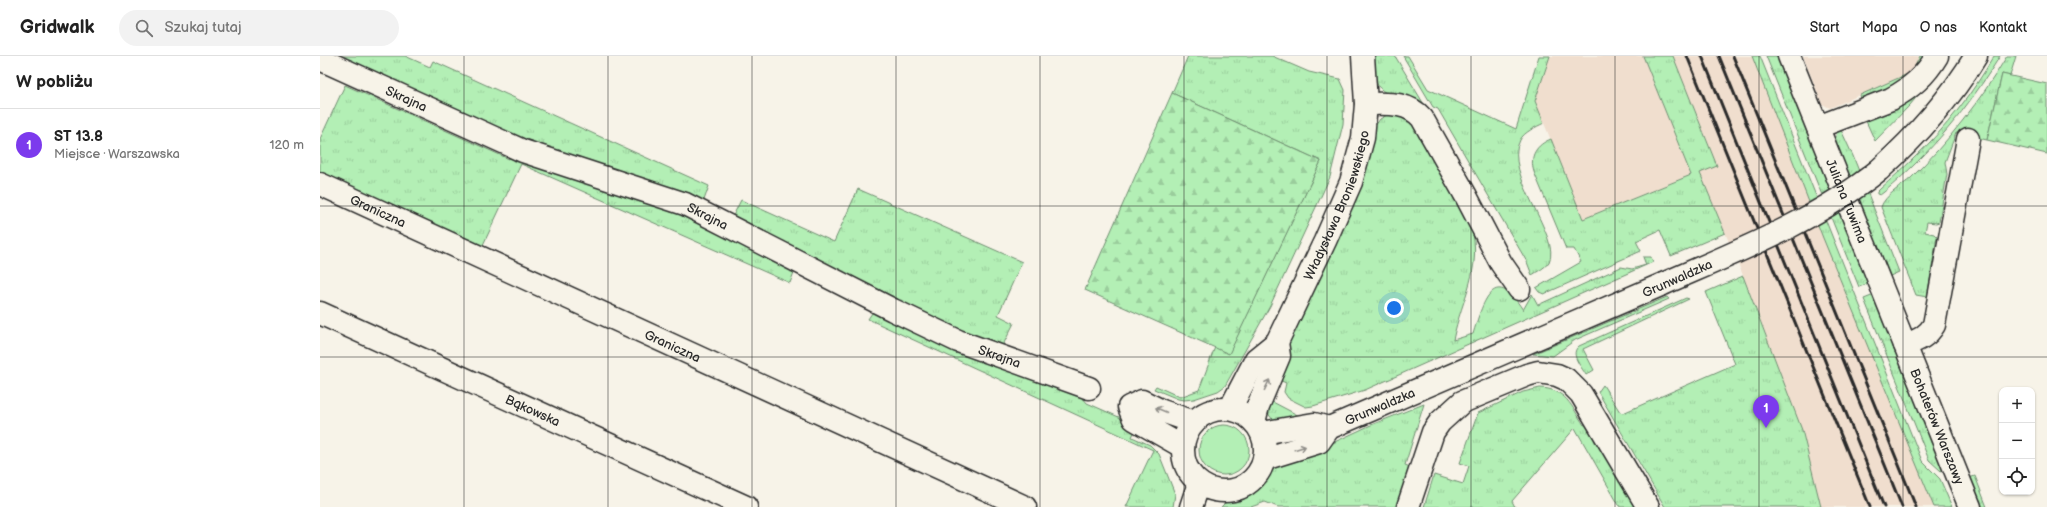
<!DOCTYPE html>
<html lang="pl">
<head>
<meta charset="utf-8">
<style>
  body { margin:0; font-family:"Balsamiq Sans",sans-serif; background:#f2f2f2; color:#222 }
  .controls { position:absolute; right:12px; bottom:12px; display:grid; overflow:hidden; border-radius:8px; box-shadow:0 1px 3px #0004 }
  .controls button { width:36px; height:36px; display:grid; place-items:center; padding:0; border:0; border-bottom:1px solid #e0e0e0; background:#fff; color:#222; font:20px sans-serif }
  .you { position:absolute; left:1074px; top:252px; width:14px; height:14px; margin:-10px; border:3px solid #fff; border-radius:50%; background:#1a73e8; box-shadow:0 0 0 6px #1a73e833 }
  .badge { display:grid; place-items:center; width:26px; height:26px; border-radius:50%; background:#7c3aed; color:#fff; font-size:13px; font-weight:700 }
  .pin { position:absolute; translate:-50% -33px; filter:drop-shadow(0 1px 2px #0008) }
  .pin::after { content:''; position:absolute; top:21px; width:14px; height:12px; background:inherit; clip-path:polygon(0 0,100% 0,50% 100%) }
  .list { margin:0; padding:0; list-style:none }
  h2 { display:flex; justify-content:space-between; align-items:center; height:52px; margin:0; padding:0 16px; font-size:17px }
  h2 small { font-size:13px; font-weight:400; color:#767676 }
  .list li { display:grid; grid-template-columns:26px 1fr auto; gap:12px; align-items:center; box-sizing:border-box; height:72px; padding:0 16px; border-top:1px solid #e0e0e0 }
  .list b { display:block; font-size:15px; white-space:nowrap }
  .list p { margin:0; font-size:13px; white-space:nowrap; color:#767676 }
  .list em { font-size:13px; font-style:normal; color:#767676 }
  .icon { flex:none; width:22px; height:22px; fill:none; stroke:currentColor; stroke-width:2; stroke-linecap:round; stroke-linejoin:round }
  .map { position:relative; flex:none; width:1727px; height:451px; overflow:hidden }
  header { display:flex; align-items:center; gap:24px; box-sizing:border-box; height:56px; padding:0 20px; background:#fff; border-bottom:1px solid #e0e0e0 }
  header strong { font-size:19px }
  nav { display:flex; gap:22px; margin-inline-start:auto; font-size:14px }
  .search { width:280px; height:36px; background:#f2f2f2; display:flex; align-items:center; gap:10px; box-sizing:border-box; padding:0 14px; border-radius:22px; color:#767676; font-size:15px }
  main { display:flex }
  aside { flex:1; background:#fff }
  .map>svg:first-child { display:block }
  .built { fill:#f0dece }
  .grass { fill:url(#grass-tufts); stroke:#6f8d70 }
  .forest { fill:url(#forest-firs); stroke:#6f8d70 }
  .garden { fill:#b3efb5; stroke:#6f8d70 }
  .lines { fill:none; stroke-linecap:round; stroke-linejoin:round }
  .minor-casing { stroke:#2b2b2b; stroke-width:25 }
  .minor { stroke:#f7f3e8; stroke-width:22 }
  .rail { stroke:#2b2b2b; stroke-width:3 }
  .minor-bridge-casing { stroke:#2b2b2b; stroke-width:25; stroke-linecap:butt }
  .minor-bridge { stroke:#f7f3e8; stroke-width:22 }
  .oneway { stroke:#918f8a }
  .grid { fill:none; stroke:#2b2b2b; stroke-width:1; stroke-opacity:0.55 }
  .labels { text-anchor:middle; stroke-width:3; stroke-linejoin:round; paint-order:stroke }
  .street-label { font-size:13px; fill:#2b2b2b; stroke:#f7f3e8 }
</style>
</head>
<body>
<header>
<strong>Gridwalk</strong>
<div class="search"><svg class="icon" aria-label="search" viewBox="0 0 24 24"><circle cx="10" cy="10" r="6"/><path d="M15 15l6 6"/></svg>Szukaj tutaj</div>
<nav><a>Start</a><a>Mapa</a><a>O nas</a><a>Kontakt</a></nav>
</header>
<main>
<aside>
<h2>W pobliżu<small></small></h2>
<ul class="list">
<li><span class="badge">1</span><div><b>ST 13.8</b><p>Miejsce · Warszawska</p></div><em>120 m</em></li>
</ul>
</aside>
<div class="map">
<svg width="1727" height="451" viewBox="0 0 1727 451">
  <defs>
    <pattern id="grass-tufts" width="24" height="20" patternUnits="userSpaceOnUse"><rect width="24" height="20" fill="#b3efb5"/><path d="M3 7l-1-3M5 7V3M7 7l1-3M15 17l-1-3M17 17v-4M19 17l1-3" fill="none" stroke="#9acd9c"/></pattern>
    <pattern id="forest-firs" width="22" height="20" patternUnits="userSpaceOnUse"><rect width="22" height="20" fill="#b3efb5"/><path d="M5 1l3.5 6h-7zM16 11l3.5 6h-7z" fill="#9acd9c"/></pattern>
  </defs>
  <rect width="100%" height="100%" fill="#f7f3e8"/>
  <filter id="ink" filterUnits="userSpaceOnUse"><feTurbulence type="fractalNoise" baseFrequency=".025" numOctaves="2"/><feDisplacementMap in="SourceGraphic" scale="8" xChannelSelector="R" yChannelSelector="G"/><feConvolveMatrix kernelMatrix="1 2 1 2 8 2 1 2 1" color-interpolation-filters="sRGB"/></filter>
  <g filter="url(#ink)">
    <g class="built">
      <polygon points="1230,0 1323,0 1371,119 1263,163 1215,45"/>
      <polygon points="1353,0 1432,0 1503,182 1614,451 1501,451 1482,374 1422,217 1380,117 1397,110"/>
      <polygon points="1483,0 1597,0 1600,1 1592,16 1510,52 1502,48"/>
    </g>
    <g class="grass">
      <polygon points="13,0 85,0 110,11 113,5 389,130 383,147 241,101"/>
      <polygon points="868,0 952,0 989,16 1020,23 1025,34 1023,68 1010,121 950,250 905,330 898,335 874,343 864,344 858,343 834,333 836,330 860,341 879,334 895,291 909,297 1001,105 852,37"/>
      <path d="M1054,0H1075L1105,50C1092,46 1063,41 1057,28C1054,20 1055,8 1054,0Z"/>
      <path d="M1083,0H1088L1108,33L1196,73L1219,0H1230L1215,45L1224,67C1216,71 1204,76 1200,84C1182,117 1242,181 1229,206C1225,212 1218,215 1212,219L1207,206L1118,53L1113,51Z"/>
      <path d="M1323,0H1353L1397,110L1380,117L1405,177L1351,200L1340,174L1316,185L1321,195L1224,238L1219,236L1216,232L1261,206L1254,193H1246L1214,116C1209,100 1216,89 1231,83L1263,163L1371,119Z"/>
      <polygon points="1432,0 1440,0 1602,405 1620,423 1632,451 1614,451 1503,182"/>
      <polygon points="1446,0 1458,0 1549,227 1539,231"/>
      <polygon points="1600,0 1607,0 1587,24 1542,44 1540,39 1592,16"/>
      <path d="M1674,0H1680C1648,52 1611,97 1564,136L1560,139L1557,138V136L1560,133C1571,123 1583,113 1594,102C1626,72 1652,38 1674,0Z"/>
      <path d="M1687,0H1696L1690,20L1682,18L1667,84L1636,77L1625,106L1627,118L1619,166L1616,167L1607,166L1605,176L1614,178L1617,181L1607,241L1596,239L1561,151C1565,139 1582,130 1591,122C1629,85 1660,45 1687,0Z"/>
      <polygon points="1613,21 1590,49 1555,85 1545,63"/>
      <polygon points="25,29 189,103 193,96 369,159 476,211 470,227 201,108 162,191 0,117 0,83"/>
      <path d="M1067,59L1083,60L1091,66L1151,168C1163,214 1142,240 1133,284L1153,278C1162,249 1173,207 1203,254L1212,238L1218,249L1301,211L1312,213L1326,209L1323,201H1331L1333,206L1045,334L993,350L986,351L968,342L964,336L966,327L957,323L974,272L1042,129L1051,97L1055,70L1060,63Z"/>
      <polygon points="1521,74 1533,100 1579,216 1570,220 1515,85 1517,75"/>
      <polygon points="538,133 702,206 678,259 694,267 682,291 666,289 411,164 421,144 514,186"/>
      <polygon points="1423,220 1482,374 1501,451 1345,451 1278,336 1283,329 1300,356 1303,357 1415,308 1386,236"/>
      <polygon points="1554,239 1624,413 1621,415 1609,404 1544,243"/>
      <polygon points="1347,241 1349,243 1255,284 1233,300 1213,298"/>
      <path d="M1366,242L1369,243L1263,293L1274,314L1266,319C1261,310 1249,298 1259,290Z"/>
      <polygon points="556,251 755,332 767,347 801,362 816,372 812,381 830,389 839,398 855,438 853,451 806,451 833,394 548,263"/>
      <path d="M1220,332C1246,333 1251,350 1264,369L1270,366L1319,451H1300L1255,372L1192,445L1195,451H1104L1114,419L1143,428L1149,410L1140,407L1158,357L1203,336Z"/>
      <polygon points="947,343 987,364 954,365 949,359"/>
      <polygon points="1104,348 1085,409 1090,411 1079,451 958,451 945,446 931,451 901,451 905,447 932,435 950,414 958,408 1006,390 1051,369"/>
      <polygon points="1655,420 1667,451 1661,451 1649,422"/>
    </g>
    <g class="forest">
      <polygon points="1682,18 1727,28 1727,98 1667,84"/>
      <polygon points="852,37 1001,105 909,298 765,234"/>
    </g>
    <circle class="garden" cx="904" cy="394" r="25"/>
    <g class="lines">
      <defs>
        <g id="minor">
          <path id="s1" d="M1469,0L1650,451"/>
          <path id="s2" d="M0,3L203,95L365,148L573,254L638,285L769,332"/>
          <path d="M1046,48C1066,48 1087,45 1102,62L1146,140L1181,207L1199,233"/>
          <path d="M1498,71L1571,43C1591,32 1605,20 1617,0"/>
          <path d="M1559,114C1597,80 1630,43 1656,0"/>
          <path id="s3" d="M0,128L705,451"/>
          <path id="s4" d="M0,257L426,451"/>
          <path d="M1585,289C1598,284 1607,281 1614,269L1648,83"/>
          <circle cx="904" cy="394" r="41"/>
          <path id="s5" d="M910,353L936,303L957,286L1005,185L1031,126L1043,82L1046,48L1043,0"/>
          <polyline points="934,366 938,350 959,300 957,286"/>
          <polyline points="942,377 994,368 1009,372"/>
          <polyline points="863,391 814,363 809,351 822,345 842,355 874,366"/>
          <path id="s6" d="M944,403L999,386L1009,372L1343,228"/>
          <polyline points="871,451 879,427"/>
          <polyline points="1088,451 1113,376 1120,366 1142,346 1207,319 1218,316 1237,319 1246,323 1261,338 1328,451"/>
        </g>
      </defs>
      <use href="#minor" class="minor-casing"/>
      <use href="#minor" class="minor"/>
      <g class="rail">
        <polyline points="1367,0 1550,451"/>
        <polyline points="1382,0 1564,451"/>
        <polyline points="1399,0 1582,451"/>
        <polyline points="1413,0 1596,451"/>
      </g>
      <defs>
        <path id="minor-bridge" d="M1343,228C1418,195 1494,166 1559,114"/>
      </defs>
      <use href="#minor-bridge" class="minor-bridge-casing"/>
      <use href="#minor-bridge" class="minor-bridge"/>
    </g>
    <defs><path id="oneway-shaft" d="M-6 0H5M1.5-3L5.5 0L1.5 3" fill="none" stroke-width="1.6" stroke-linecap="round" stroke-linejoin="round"/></defs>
    <g class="oneway">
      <use href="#oneway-shaft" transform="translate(947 329) rotate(-64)"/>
      <use href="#oneway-shaft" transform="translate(841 354) rotate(-157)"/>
      <use href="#oneway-shaft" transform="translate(980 392) rotate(-17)"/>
    </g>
  </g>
  <path class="grid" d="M144,0V451M288,0V451M432,0V451M576,0V451M720,0V451M864,0V451M1007,0V451M1151,0V451M1295,0V451M1439,0V451M1583,0V451M0,150H1727M0,301H1727"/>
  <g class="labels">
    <g class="street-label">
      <text dy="5" stroke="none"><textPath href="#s2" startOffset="95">Skrajna</textPath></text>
      <text dy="5" stroke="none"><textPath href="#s1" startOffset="156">Juliana Tuwima</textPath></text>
      <text dy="5" stroke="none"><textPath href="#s5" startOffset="233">Władysława Broniewskiego</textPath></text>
      <text dy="5" stroke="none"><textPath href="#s3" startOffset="64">Graniczna</textPath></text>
      <text dy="5" stroke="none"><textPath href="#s2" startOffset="419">Skrajna</textPath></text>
      <text transform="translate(1357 222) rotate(-24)" y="5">Grunwaldzka</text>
      <text dy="5" stroke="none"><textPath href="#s3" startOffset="388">Graniczna</textPath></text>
      <text dy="5" stroke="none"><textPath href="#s2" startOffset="743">Skrajna</textPath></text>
      <text dy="5" stroke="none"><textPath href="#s6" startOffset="130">Grunwaldzka</textPath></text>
      <text dy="5" stroke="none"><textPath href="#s4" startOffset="234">Bąkowska</textPath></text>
      <text dy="5" stroke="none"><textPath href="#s1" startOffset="399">Bohaterów Warszawy</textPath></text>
    </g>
  </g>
</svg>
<div class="controls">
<button>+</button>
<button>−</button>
<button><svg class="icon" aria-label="locate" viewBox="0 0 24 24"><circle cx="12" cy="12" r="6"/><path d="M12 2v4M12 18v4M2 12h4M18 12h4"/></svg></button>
</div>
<div class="you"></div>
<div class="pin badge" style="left:1446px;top:372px">1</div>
</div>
</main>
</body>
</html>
